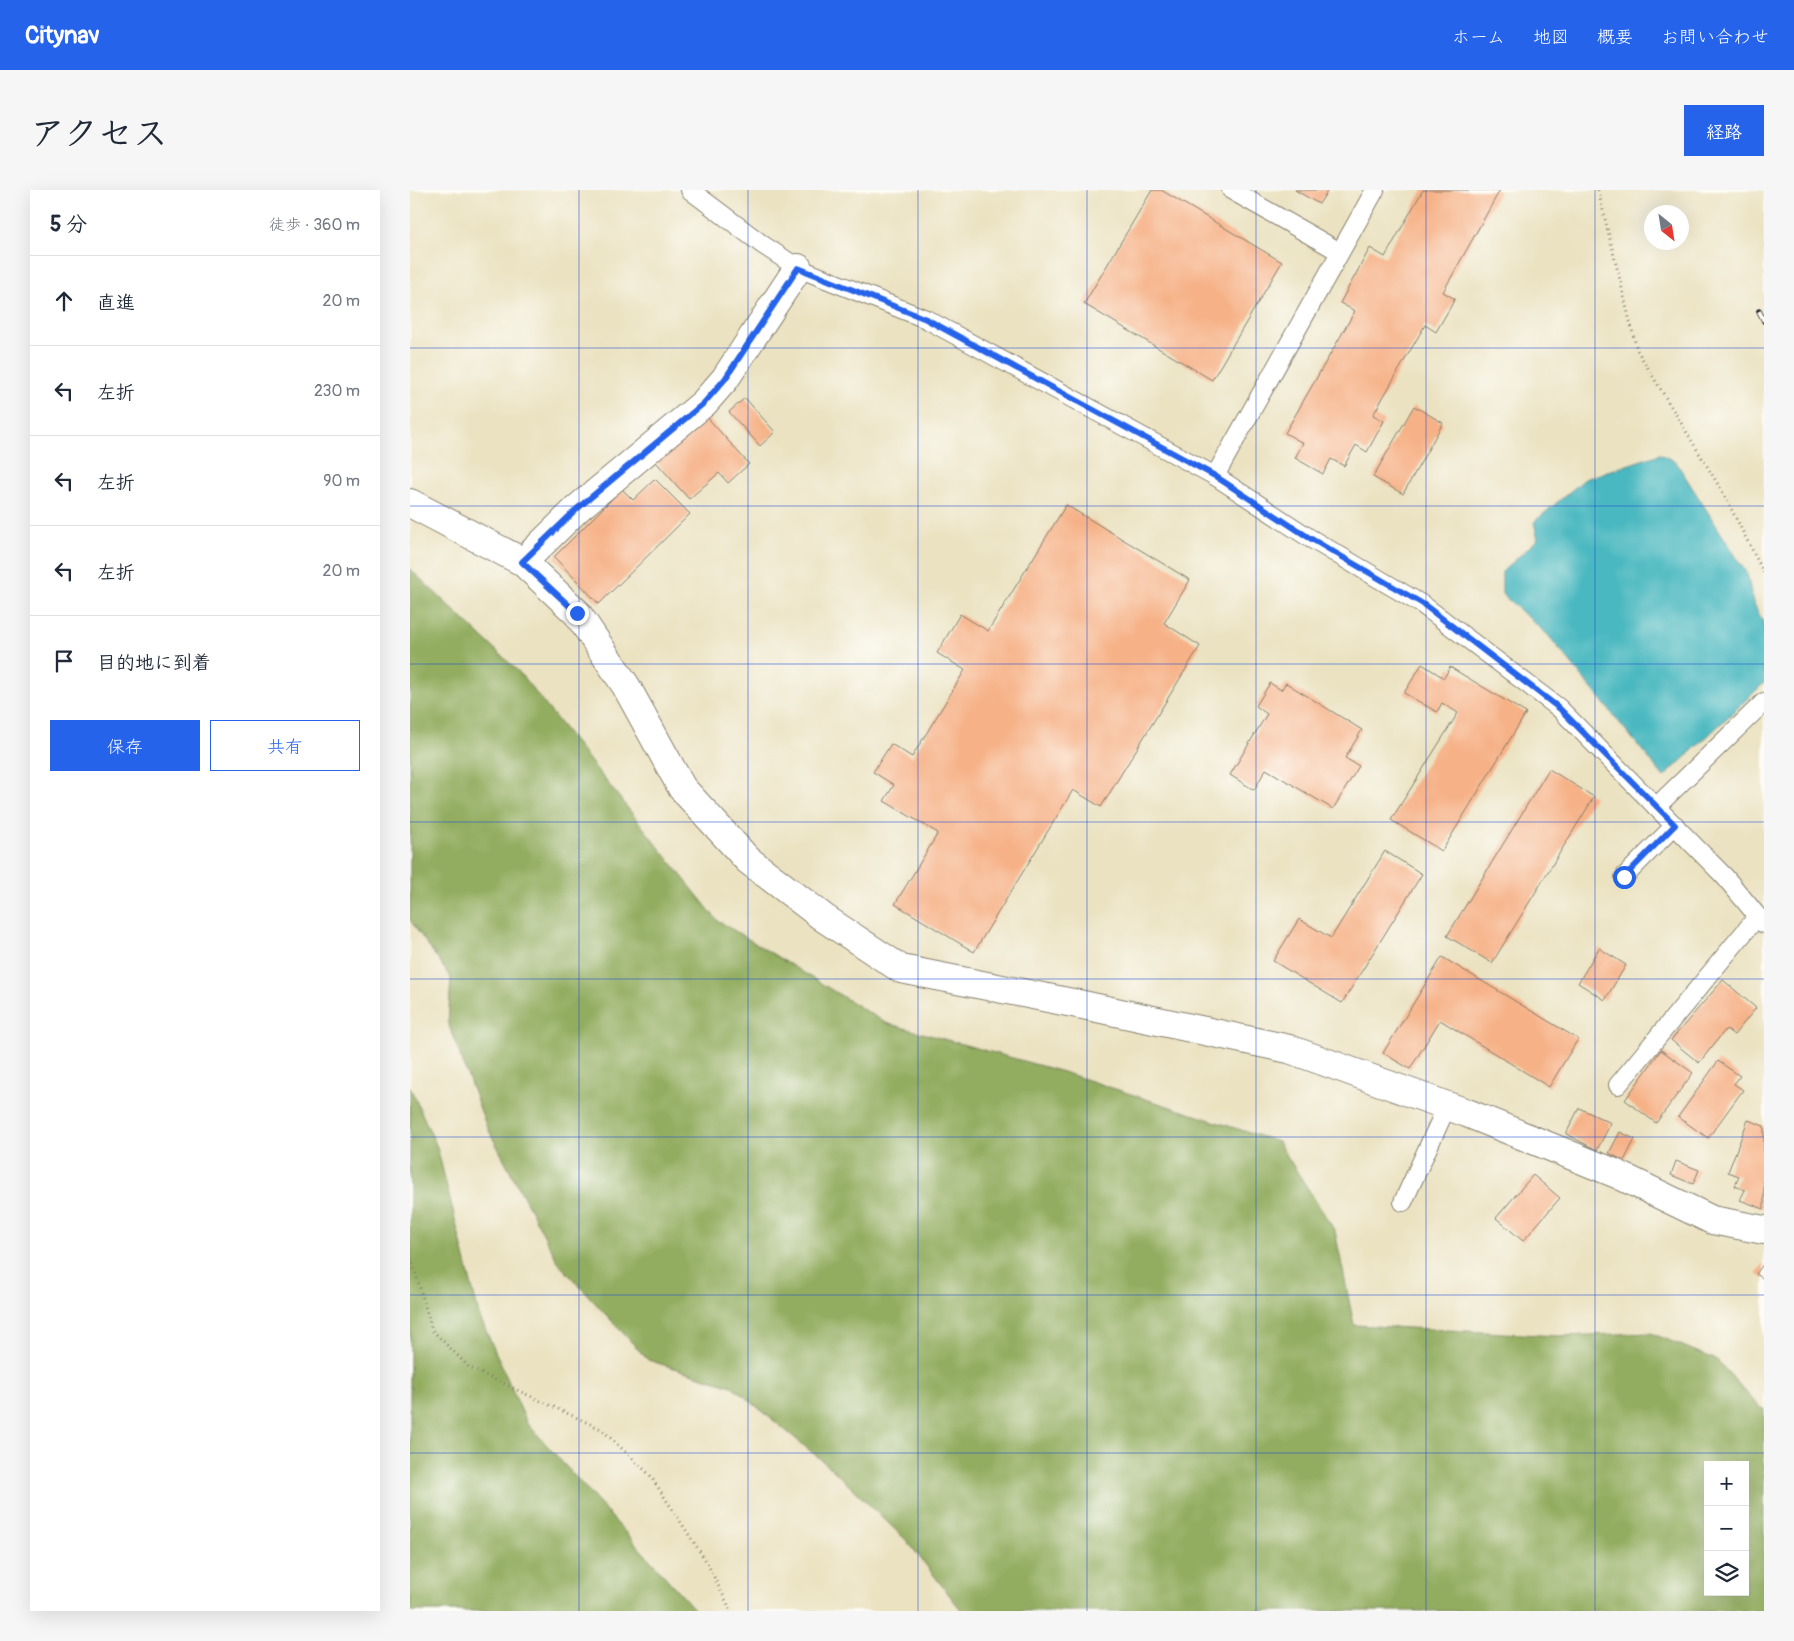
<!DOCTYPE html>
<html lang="ja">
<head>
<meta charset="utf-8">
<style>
  body { margin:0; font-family:Pangolin,"Klee One",sans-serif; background:#f6f6f7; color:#1f2937 }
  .controls { position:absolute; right:15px; bottom:15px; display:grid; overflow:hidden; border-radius:0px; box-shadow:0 5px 20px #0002 }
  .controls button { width:45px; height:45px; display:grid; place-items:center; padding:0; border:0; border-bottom:1px solid #e0e1e3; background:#fff; color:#1f2937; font:25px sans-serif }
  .compass { position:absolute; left:1234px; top:15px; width:45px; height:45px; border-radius:50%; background:#fff; box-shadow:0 5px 20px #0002; rotate:150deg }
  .stop { position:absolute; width:15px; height:15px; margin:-11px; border:4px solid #2563eb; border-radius:50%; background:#fff }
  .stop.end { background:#2563eb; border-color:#fff; box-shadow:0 1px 5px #0008 }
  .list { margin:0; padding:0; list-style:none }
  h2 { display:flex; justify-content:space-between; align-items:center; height:65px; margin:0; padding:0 20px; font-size:21px }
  h2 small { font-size:16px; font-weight:400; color:#747a83 }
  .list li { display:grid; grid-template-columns:32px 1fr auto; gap:15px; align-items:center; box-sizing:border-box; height:90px; padding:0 20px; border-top:1px solid #e0e1e3 }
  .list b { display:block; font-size:19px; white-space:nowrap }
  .list em { font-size:16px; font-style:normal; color:#747a83 }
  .actions { display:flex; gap:10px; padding:15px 20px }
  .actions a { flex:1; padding:11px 0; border:1px solid #2563eb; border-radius:0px; text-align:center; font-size:18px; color:#2563eb }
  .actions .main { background:#2563eb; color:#fff }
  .icon { flex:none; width:28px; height:28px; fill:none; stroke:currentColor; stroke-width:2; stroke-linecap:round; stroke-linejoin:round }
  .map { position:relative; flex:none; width:1354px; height:1421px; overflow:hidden; border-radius:0px }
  header { display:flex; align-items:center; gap:30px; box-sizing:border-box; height:70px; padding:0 25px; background:#2563eb; color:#fff }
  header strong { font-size:24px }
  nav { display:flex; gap:28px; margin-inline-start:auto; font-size:18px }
  .intro { display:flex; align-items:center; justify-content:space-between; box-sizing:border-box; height:120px; padding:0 30px }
  h1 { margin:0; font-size:35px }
  .button { padding:12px 22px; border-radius:0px; background:#2563eb; color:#fff; font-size:18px; font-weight:700 }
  main { display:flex; gap:30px; padding:0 30px }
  aside { flex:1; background:#fff; border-radius:0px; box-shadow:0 5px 20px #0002 }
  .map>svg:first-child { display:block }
  .forest { fill:#93ad60; stroke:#58643e; fill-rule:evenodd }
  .water { fill:#49b8c0; stroke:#326a6e }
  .building { fill:#f6b186 }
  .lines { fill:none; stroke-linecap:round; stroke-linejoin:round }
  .service-casing { stroke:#847f6e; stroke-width:20 }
  .minor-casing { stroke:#847f6e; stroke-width:30 }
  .path { stroke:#847f6e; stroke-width:3; stroke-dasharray:1 4; stroke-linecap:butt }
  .service { stroke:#fff; stroke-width:18 }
  .minor { stroke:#fff; stroke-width:28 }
  .rail-casing { stroke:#1c1c1c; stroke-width:5.5 }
  .rail { stroke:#fdfcf7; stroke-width:4; stroke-dasharray:11; stroke-linecap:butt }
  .route { stroke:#2563eb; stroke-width:6 }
  .grid { fill:none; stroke:#1d4ed8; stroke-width:1; stroke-opacity:0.55 }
</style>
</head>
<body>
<header>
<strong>Citynav</strong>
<nav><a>ホーム</a><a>地図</a><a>概要</a><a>お問い合わせ</a></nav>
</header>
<div class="intro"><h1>アクセス</h1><a class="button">経路</a></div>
<main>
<aside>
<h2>5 分<small>徒歩 · 360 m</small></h2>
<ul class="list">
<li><svg class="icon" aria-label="ahead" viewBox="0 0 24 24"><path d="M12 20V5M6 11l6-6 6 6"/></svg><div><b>直進</b></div><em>20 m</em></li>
<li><svg class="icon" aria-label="left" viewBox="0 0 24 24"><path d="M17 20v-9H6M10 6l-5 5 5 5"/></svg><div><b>左折</b></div><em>230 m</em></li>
<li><svg class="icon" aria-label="left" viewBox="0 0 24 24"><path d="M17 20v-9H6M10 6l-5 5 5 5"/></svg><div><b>左折</b></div><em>90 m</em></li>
<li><svg class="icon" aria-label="left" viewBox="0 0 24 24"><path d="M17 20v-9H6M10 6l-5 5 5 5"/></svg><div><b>左折</b></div><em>20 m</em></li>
<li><svg class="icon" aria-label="arrive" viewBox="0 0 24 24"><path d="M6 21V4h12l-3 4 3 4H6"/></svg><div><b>目的地に到着</b></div></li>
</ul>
<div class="actions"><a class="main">保存</a><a>共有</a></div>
</aside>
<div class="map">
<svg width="1354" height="1421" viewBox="0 0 1354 1421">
  <rect width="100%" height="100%" fill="#fdfcf7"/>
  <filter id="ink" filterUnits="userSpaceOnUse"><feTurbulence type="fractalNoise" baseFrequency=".02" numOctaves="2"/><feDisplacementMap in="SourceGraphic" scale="10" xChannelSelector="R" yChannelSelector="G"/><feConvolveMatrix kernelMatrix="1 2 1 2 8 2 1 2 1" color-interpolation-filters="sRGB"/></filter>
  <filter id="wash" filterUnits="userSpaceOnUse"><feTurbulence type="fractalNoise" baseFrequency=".0096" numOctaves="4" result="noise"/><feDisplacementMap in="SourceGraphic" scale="20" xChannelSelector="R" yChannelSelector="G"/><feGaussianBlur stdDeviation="1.12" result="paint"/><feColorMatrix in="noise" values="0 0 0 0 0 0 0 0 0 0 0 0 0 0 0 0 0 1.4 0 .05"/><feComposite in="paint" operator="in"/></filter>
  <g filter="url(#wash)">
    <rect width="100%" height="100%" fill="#ebe2c1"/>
    <g class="forest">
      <path d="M0,379L109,482L307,730L476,833L653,882L868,952L925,1041L944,1135L1148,1146L1241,1143L1307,1170L1350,1218L1354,1219V1421H552L497,1351L421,1278L322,1196L238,1170L149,1074L76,935L38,833L41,788L0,730ZM1298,1275H1335V1402H1298Z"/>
      <polygon points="0,897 27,957 69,1125 117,1233 286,1421 0,1421"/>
    </g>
    <polygon class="water" points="1250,264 1266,272 1337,384 1343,412 1354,434 1354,493 1254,587 1138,445 1092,404 1092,382 1128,349 1124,332 1175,289"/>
    <g id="blocks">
      <g class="building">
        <polygon points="742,0 751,0 872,72 802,190 674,114"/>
        <polygon points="885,0 918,0 909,14"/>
        <polygon points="1013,0 1090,0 1033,102 1045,109 1026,142 1015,135 963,225 974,231 957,262 946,255 934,276 921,269 913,284 885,268 893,253 875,243 945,121 930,113 960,58 975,67"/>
        <polygon points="335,208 365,242 350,256 319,222"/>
        <polygon points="1004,216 1033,233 993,304 963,287"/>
        <polygon points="296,226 339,274 318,293 309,283 279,309 245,271"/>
        <polygon points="245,289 280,324 189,414 144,367 212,299 223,310"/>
        <polygon points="656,315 780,390 754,433 790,456 691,617 663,600 564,762 485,714 528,643 474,611 484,595 463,582 481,554 502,567 555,480 527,463 550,424 578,441"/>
        <polygon points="1012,474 1034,488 1040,477 1116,523 1032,661 981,630 1048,523 1032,513 1027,522 994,503"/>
        <polygon points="860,493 871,500 876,493 952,540 935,568 949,576 923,619 856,579 844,600 820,585 857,524 846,516"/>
        <polygon points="1139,579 1184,607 1082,773 1037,746"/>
        <polygon points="975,661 1012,684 932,813 863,771 889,729 921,748"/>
        <polygon points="1189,758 1216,775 1195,810 1168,793"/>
        <polygon points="1032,767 1168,849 1139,897 1030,830 1000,879 973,863"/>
        <polygon points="1313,790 1346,818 1324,845 1316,839 1289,873 1261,850"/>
        <polygon points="1251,860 1283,883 1246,933 1215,910"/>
        <polygon points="1308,871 1330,886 1324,894 1333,900 1298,948 1268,927"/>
        <polygon points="1169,918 1201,933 1187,960 1156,944"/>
        <polygon points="1338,930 1354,936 1354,1019 1330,1010 1335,1000 1325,996 1329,986 1318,982"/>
        <polygon points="1210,942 1225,949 1214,971 1199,963"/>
        <polygon points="1266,971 1289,980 1283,994 1261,985"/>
        <polygon points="1123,985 1150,1008 1113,1051 1086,1028"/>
        <polygon points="1354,1073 1354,1089 1346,1084"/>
      </g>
    </g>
  </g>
  <g filter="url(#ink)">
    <use href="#blocks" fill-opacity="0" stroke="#847f6e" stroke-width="1"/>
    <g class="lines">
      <defs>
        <g id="service">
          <polyline points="280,0 353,55 388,78 516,129 805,286 898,347 1013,415 1149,518 1315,687 1354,734"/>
          <polyline points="821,0 930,62"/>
          <polyline points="805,286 965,0"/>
          <polyline points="1246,617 1354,512"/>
          <polyline points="1214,687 1265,635"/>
          <polyline points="1208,895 1347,727"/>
          <polyline points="993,1012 1037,916"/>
        </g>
        <g id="minor">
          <polyline points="0,313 113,372 167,423 216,496 272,598 338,670 414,728 491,779 673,815 879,859 1057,923 1207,984 1302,1030 1354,1040"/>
          <polyline points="113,372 168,318 294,213 315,189 388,78"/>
        </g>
      </defs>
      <use href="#service" class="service-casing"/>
      <use href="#minor" class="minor-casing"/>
      <g class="path">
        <polyline points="1188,0 1227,160 1312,301 1354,383"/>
        <polyline points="0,1064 22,1140 60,1178 191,1239 240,1285 296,1371 321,1421"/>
      </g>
      <use href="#service" class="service"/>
      <use href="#minor" class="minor"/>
      <defs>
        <polyline id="rail" points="1349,121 1354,131"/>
      </defs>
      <use href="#rail" class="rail-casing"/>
      <use href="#rail" class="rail"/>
    </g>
  </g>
  <g class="lines" filter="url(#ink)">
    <polyline class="route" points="167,423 112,372 168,318 294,213 315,189 388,78 516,129 805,286 898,347 1013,414 1149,518 1265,635 1214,687"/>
  </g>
  <path class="grid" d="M169,0V1421M338,0V1421M508,0V1421M677,0V1421M846,0V1421M1016,0V1421M1185,0V1421M0,158H1354M0,316H1354M0,474H1354M0,632H1354M0,789H1354M0,947H1354M0,1105H1354M0,1263H1354"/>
</svg>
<div class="controls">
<button>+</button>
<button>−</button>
<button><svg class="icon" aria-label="layers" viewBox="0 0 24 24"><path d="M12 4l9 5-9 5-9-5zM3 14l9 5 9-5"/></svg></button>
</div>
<svg class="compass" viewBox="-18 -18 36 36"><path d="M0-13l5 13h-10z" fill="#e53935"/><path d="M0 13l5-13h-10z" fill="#747a83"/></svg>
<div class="stop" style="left:1214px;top:687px"></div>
<div class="stop end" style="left:167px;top:423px"></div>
</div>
</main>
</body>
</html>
